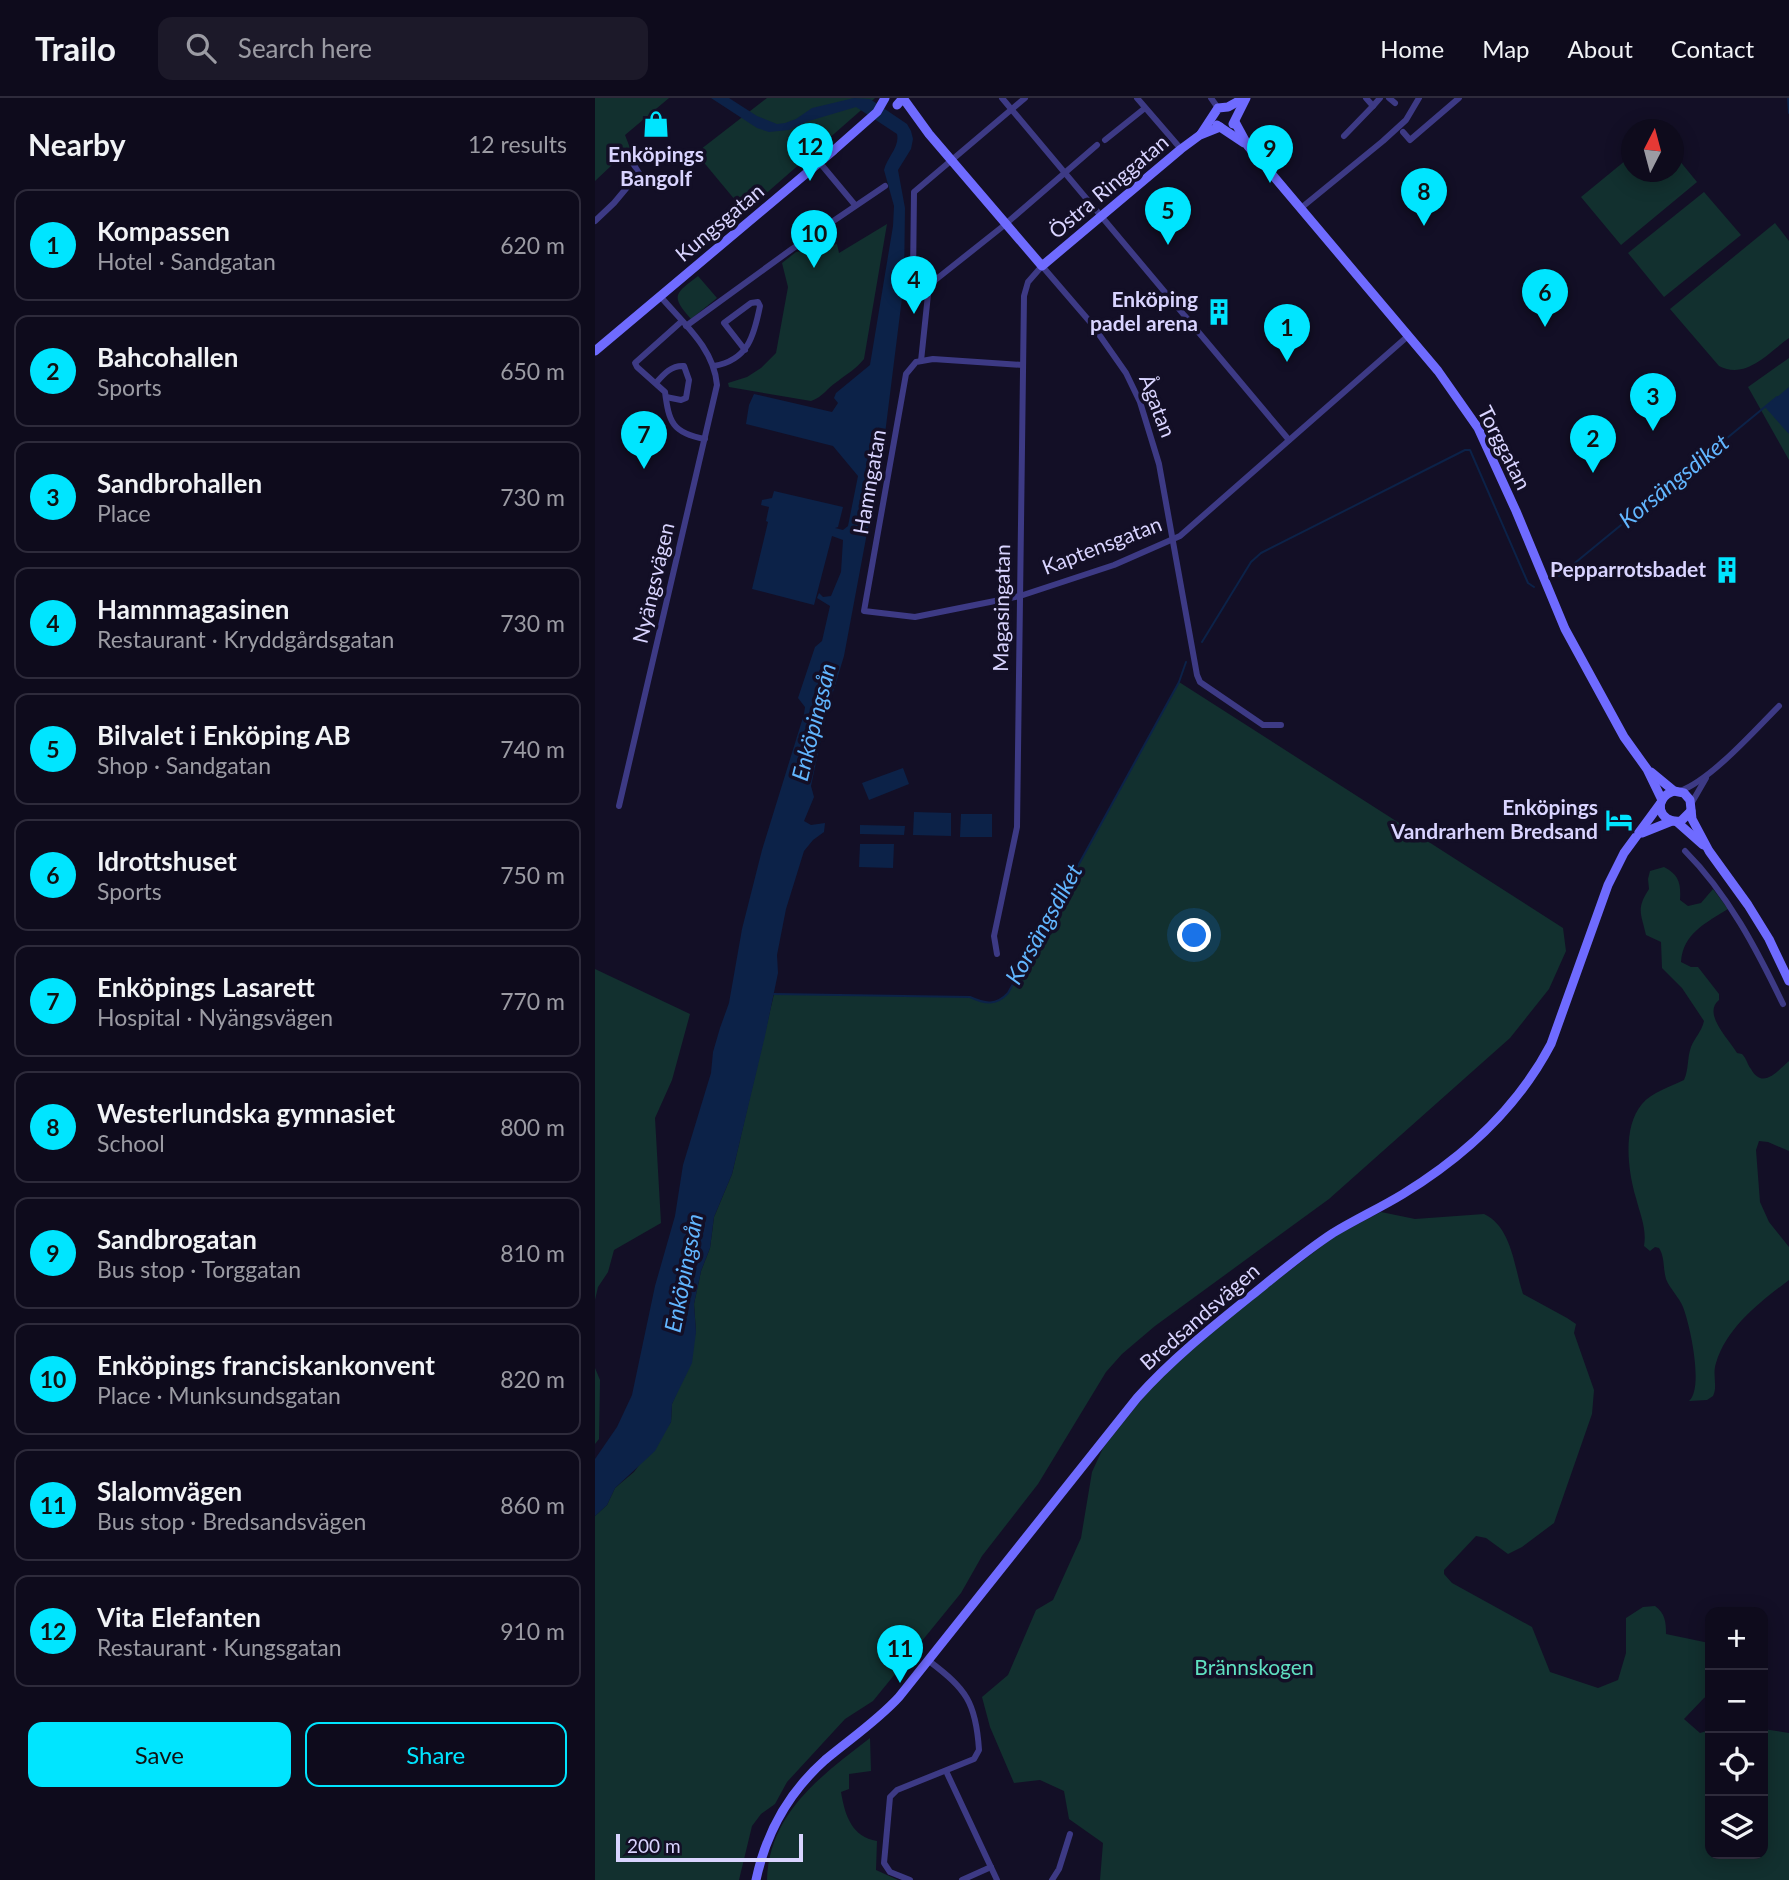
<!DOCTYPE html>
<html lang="en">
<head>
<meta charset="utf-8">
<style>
  body { margin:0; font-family:Lato,sans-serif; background:#1c1929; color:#f1f3f6 }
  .controls { position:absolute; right:21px; bottom:21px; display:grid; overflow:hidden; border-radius:14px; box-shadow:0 4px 18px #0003 }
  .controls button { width:63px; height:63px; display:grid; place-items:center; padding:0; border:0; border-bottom:2px solid #2e2b3b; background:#0e0b1c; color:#f1f3f6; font:35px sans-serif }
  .compass { position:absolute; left:1026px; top:21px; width:63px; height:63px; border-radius:50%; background:#0e0b1c; box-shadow:0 4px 18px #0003; rotate:6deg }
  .scale { position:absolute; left:21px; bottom:18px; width:187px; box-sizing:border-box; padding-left:7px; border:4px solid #d9d4ff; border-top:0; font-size:19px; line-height:24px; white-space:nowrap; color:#d9d4ff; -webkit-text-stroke:5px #130f26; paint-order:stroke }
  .you { position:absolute; left:600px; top:838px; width:24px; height:24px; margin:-18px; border:5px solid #fff; border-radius:50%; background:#1a73e8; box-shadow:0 0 0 10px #1a73e833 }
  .badge { display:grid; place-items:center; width:46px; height:46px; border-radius:50%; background:#00e5ff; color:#111; font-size:23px; font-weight:700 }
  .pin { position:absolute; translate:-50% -58px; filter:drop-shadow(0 2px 4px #0008) }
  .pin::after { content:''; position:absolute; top:37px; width:24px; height:21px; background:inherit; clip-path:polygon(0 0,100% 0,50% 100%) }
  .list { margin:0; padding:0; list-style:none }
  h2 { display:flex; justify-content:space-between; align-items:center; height:91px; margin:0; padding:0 28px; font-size:30px }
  h2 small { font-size:23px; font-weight:400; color:#9b9ba3 }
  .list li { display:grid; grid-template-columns:46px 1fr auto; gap:21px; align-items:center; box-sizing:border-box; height:112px; margin:0 14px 14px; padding:0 14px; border:2px solid #2e2b3b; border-radius:14px }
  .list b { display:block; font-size:26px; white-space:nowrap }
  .list p { margin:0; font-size:23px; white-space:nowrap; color:#9b9ba3 }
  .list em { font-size:23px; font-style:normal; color:#9b9ba3 }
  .actions { display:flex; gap:14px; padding:21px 28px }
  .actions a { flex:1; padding:16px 0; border:2px solid #00e5ff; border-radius:14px; text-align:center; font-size:24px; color:#00e5ff }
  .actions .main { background:#00e5ff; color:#111 }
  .icon { flex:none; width:38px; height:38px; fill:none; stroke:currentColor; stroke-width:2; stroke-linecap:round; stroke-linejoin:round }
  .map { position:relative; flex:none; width:1194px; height:1782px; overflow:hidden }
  header { display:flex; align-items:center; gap:42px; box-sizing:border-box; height:98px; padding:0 35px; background:#0e0b1c; border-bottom:2px solid #2e2b3b }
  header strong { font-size:33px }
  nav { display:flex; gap:38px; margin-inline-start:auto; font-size:24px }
  .search { width:490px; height:63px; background:#1c1929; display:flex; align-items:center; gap:18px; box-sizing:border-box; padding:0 24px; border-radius:14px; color:#9b9ba3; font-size:26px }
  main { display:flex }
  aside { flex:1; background:#0e0b1c }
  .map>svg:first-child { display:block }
  .green { fill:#12302f }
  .water { fill:#0c2248 }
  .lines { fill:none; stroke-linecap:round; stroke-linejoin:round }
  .stream { stroke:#0c2248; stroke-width:2 }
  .street { stroke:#3d3a85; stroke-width:6 }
  .secondary { stroke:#6f6bff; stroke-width:9 }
  .labels { text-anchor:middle; stroke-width:7; stroke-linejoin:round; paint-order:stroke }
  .poi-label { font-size:21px; font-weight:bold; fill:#d9d4ff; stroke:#130f26; text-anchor:end }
  .street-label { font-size:21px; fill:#d9d4ff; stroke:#130f26 }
  .park-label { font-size:21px; fill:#5fe0c0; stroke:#130f26 }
  .water-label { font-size:23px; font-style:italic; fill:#62b6ff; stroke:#130f26 }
</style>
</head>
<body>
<header>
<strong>Trailo</strong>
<div class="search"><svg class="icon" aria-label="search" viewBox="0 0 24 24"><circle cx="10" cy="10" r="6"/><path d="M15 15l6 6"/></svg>Search here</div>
<nav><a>Home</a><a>Map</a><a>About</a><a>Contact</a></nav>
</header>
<main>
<aside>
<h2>Nearby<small>12 results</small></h2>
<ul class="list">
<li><span class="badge">1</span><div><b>Kompassen</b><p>Hotel · Sandgatan</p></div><em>620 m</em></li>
<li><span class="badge">2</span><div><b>Bahcohallen</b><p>Sports</p></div><em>650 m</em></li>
<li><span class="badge">3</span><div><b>Sandbrohallen</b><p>Place</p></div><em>730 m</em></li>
<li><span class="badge">4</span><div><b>Hamnmagasinen</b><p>Restaurant · Kryddgårdsgatan</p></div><em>730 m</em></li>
<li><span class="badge">5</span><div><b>Bilvalet i Enköping AB</b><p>Shop · Sandgatan</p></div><em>740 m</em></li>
<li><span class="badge">6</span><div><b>Idrottshuset</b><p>Sports</p></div><em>750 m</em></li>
<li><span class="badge">7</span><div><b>Enköpings Lasarett</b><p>Hospital · Nyängsvägen</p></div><em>770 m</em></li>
<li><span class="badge">8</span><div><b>Westerlundska gymnasiet</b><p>School</p></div><em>800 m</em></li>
<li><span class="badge">9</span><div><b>Sandbrogatan</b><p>Bus stop · Torggatan</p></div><em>810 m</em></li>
<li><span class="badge">10</span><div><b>Enköpings franciskankonvent</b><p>Place · Munksundsgatan</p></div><em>820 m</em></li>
<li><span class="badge">11</span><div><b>Slalomvägen</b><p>Bus stop · Bredsandsvägen</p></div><em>860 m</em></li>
<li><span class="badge">12</span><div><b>Vita Elefanten</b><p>Restaurant · Kungsgatan</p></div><em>910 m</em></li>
</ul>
<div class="actions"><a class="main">Save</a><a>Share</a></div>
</aside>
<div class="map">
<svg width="1194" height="1782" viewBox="0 0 1194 1782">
  <rect width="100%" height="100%" fill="#130f26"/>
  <g class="green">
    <polygon points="0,0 74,0 30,37 35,50 0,83"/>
    <polygon points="172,0 280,0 150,114 101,55"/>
    <polygon points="1079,56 1102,84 1026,147 986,99 1036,58 1036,74 1078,74"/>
    <polygon points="1109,94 1146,137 1069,199 1033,155"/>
    <path d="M1180,125L1194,143V240C1173,255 1151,282 1124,268L1075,211Z"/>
    <path d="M292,126L269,261C259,273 254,274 243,283C232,290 228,299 216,303L134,289L133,285L152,279L166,270L181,255L193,189L187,165L201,154L242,146L244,155Z"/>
    <path d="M103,178L122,200L96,221C75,197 80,196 103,178Z"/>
    <polygon points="1194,260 1194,362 1153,289"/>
    <path d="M584,584L968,830L971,853L954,891L915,940L734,1101L560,1228L527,1256L511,1274L443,1386L387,1458L366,1495L278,1603L250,1621L192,1684L180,1706L166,1716L157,1728L144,1782H0V1418L12,1407L20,1390L39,1374L76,1324L77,1306L85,1287L101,1234L99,1206L106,1173L115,1150L119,1119L137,1076L179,896L375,899C390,906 401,908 413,895Z"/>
    <path d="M1069,769C1084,777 1086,785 1085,802L1093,808L1106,805L1118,791L1133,811C1111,825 1088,835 1086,864L1096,869H1103L1124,896V902C1107,916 1134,941 1142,955L1147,956C1152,961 1152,966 1156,971C1168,993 1184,971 1194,963V1053L1173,1044L1164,1043L1161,1052L1165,1104L1174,1124L1194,1149V1182C1165,1204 1132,1229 1121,1265C1117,1277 1123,1288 1118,1298L1112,1302L1094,1303C1109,1290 1095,1227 1088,1209C1084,1199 1075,1191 1071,1181C1068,1171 1070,1159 1064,1150L1060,1149L1055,1153L1049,1148C1052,1131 1045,1116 1041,1100C1033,1073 1027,1030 1047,1006C1057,994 1075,989 1089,982C1094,971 1092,960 1096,949C1100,939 1106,935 1109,923L1087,890L1067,870L1066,844L1051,837C1046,815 1041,811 1054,791L1053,781L1055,773Z"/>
    <polygon points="0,871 95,916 77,982 60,1020 66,1125 19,1152 13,1174 3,1189 0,1202"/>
    <path d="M786,1114L820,1121L889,1116C917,1129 919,1169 928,1196L972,1220L981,1226L979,1235L999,1292L997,1316L959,1425L927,1449L913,1456L891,1440L881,1438L849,1472V1476L857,1485L937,1529L955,1574L1003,1590L1023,1582L1031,1555V1520L1048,1509L1060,1508C1070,1515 1071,1524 1071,1536L1114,1545L1115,1597L1109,1600L1089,1621L1105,1635L1115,1632V1756H1168V1631L1194,1635V1782H505L508,1745L474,1721L469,1693L445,1682L419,1685L395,1629L387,1599L413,1577L441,1512L458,1502L486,1440L497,1374L508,1350L546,1302L569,1275L630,1222L740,1138Z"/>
    <polygon points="0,1270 5,1282 4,1341 0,1346"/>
    <path d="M275,1640L276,1673L254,1676V1691L246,1694C250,1718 257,1739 282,1743L281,1772L303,1782H172C174,1715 226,1678 275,1640Z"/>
  </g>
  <g class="water">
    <path d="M116,0H134L162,18L182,26L190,25L201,21L217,10L259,0L275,1L312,26L316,33L318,41L316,51L303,72L310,110L309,184L289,344L249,558L231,617L216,688L219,699L209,723L216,727L230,725L229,734L218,742L209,753L191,811L182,857L183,875L170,938L137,1076L119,1119L115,1150L106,1173L99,1206L101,1234L97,1265L77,1306L76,1324L60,1353L20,1390L12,1407L0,1418V1361L22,1329L37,1297L60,1188L80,1118L88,1067L116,975L118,954L125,930L134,905L147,831L167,752L209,616L210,609L203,600L220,549L227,543L235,508L222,500L224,495L228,499L236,498L246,474L248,442L237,438L219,507L157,491L173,424L171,423L174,409L166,407L167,402L177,400L179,393L248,409L243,429L240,430L248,432L253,428L263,378L238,348L151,326L154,307L159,296L237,314L243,305L239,300L241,295L275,267L298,128L299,108L289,72C292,59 305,49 302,36L261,9L214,23L194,32L174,34L162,30Z"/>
    <polygon points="1194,289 1194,336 1170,309"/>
    <polygon points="308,670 314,686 274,702 267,685"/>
    <polygon points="319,714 356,715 356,738 318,737"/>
    <polygon points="366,716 397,716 397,739 365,739"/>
    <polygon points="265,727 310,728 309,737 265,736"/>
    <polygon points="265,746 299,746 298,770 264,769"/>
  </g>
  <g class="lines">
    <g class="stream">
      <polyline points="1193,0 1194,15"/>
      <polyline points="964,478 1182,299"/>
      <polyline points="607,544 656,464 666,455 870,352 875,352 933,485 939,489"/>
      <path d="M179,896L375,899C390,906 401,908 413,895L584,584L591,564"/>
    </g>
    <g class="street">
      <polyline points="407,0 694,342"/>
      <polyline points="430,0 319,94 318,181 334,187 407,129 502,47"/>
      <polyline points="542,0 586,51"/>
      <polyline points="616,0 623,10"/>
      <polyline points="771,0 778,8 785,0"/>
      <polyline points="794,0 800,5"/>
      <polyline points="808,34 815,42 864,0"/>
      <polyline points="749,38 778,8"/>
      <polyline points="510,42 550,10"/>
      <polyline points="225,65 260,107"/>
      <polyline points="706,110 788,43 811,22 824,0"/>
      <polyline points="0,123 19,105 44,75 32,56"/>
      <path d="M87,223L40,265L42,269L70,294C74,324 77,335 110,341"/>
      <polyline points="91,228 197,151 290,88"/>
      <polyline points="326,263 334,187"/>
      <polyline points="428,267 338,261 321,264 311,276 269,513 320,519 425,498 519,467 585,438 813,238"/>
      <path d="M119,268C153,262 159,238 165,208L163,204L156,205L129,225L150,252"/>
      <path d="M61,285C68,277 76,267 89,268L94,282L91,300L86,302L71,299"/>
      <path d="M1085,693C1116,682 1160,632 1184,608"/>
      <polyline points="1096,706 1111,680"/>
      <path d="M24,708L122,287C119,250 88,225 65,198"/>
      <path d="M1090,753C1133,796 1162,852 1188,906"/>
      <polyline points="402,856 399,838 422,729 429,198 433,184 447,168 496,225 531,275 545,304 564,366 602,577 605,584 668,627 686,627"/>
      <polyline points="351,1673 402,1782"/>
      <path d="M315,1782L295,1774L289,1765L295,1699L302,1692L379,1661L384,1652C381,1604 371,1591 334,1563"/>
      <polyline points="367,1782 396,1769"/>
      <polyline points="457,1782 464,1771 475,1736"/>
    </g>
    <g class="secondary">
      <polyline points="302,7 308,0 334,36 447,168 586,51 605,37 625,29"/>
      <polyline points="640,24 653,48 843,273 883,330 921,413 970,531 1029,639 1052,671 1067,702"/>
      <polyline points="638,26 651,0"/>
      <polyline points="622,27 649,45"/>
      <polyline points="606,36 623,10 633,9 649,0"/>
      <polyline points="0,253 239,52 282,14 290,0"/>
      <polyline points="1056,674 1079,693 1089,695 1095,702 1097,721 1114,753 1153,807 1174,841 1194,883"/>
      <path d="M1079,693C1057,700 1063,726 1086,723L1096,713"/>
      <polyline points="1082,724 1108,747"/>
      <polyline points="1047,735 1077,723"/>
      <path d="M161,1782C171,1735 194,1694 230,1662C255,1641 282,1623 304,1599L542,1300C577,1261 616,1230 657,1197C683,1176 709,1154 738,1135C761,1121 785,1110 808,1096C870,1058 922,1011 956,946L1013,787L1029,755L1065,706"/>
    </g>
  </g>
  <defs>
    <symbol id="shop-bare" viewBox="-9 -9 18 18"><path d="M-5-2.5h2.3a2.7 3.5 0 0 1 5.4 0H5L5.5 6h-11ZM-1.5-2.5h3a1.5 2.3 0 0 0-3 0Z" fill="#00e5ff" stroke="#130f26" stroke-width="2.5" paint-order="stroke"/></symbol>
    <symbol id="building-bare" viewBox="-9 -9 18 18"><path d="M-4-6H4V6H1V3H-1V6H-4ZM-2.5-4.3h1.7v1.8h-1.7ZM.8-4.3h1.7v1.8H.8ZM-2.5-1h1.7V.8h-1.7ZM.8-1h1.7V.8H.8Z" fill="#00e5ff" stroke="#130f26" stroke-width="2.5" paint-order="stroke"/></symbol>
    <symbol id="hotel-bare" viewBox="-9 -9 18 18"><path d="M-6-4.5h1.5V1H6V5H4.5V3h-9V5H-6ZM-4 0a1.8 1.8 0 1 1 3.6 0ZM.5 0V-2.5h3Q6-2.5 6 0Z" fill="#00e5ff" stroke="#130f26" stroke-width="2.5" paint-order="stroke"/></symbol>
  </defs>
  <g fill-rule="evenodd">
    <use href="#shop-bare" x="42" y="7" width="38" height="38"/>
    <use href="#building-bare" x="605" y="195" width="38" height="38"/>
    <use href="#building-bare" x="1113" y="453" width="38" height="38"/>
    <use href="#hotel-bare" x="1005" y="703" width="38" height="38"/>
  </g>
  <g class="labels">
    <g class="poi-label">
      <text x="61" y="64" text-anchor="middle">Enköpings<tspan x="61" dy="24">Bangolf</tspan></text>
      <text x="603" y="209">Enköping<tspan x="603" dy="24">padel arena</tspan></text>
      <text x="1111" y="479">Pepparrotsbadet</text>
      <text x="1003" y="717">Enköpings<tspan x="1003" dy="24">Vandrarhem Bredsand</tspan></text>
    </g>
    <g class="street-label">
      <text transform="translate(514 89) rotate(-40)" y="7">Östra Ringgatan</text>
      <text transform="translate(125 125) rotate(-40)" y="7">Kungsgatan</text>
      <text transform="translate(562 308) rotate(69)" y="7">Ågatan</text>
      <text transform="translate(909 350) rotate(63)" y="7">Torggatan</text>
      <text transform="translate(275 384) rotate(-80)" y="7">Hamngatan</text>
      <text transform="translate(507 448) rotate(-21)" y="7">Kaptensgatan</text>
      <text transform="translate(59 485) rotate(-77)" y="7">Nyängsvägen</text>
      <text transform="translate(407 510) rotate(-89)" y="7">Magasingatan</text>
      <text transform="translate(605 1219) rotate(-41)" y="7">Bredsandsvägen</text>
    </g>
    <g class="park-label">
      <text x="659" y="1577">Brännskogen</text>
    </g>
    <g class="water-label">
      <text transform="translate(1079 383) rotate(-39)" y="8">Korsängsdiket</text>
      <text transform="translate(219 624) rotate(-76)" y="8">Enköpingsån</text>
      <text transform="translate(449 826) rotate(-61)" y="8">Korsängsdiket</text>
      <text transform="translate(89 1175) rotate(-79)" y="8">Enköpingsån</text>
    </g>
  </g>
</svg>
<div class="controls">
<button>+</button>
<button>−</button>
<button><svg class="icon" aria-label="locate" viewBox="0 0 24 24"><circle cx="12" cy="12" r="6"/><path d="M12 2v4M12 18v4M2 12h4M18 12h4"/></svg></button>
<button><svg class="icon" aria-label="layers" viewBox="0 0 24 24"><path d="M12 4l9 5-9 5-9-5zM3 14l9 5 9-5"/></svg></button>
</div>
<svg class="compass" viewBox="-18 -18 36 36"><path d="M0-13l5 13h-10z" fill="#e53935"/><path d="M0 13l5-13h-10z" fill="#9b9ba3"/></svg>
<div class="scale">200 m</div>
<div class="you"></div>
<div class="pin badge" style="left:692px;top:264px">1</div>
<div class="pin badge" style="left:998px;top:375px">2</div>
<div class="pin badge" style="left:1058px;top:333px">3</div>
<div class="pin badge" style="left:319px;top:216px">4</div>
<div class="pin badge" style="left:573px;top:147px">5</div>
<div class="pin badge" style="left:950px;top:229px">6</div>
<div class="pin badge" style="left:49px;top:371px">7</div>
<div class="pin badge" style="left:829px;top:128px">8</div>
<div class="pin badge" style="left:675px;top:85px">9</div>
<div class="pin badge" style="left:219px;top:170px">10</div>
<div class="pin badge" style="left:305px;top:1585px">11</div>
<div class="pin badge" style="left:215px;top:83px">12</div>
</div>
</main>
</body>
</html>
